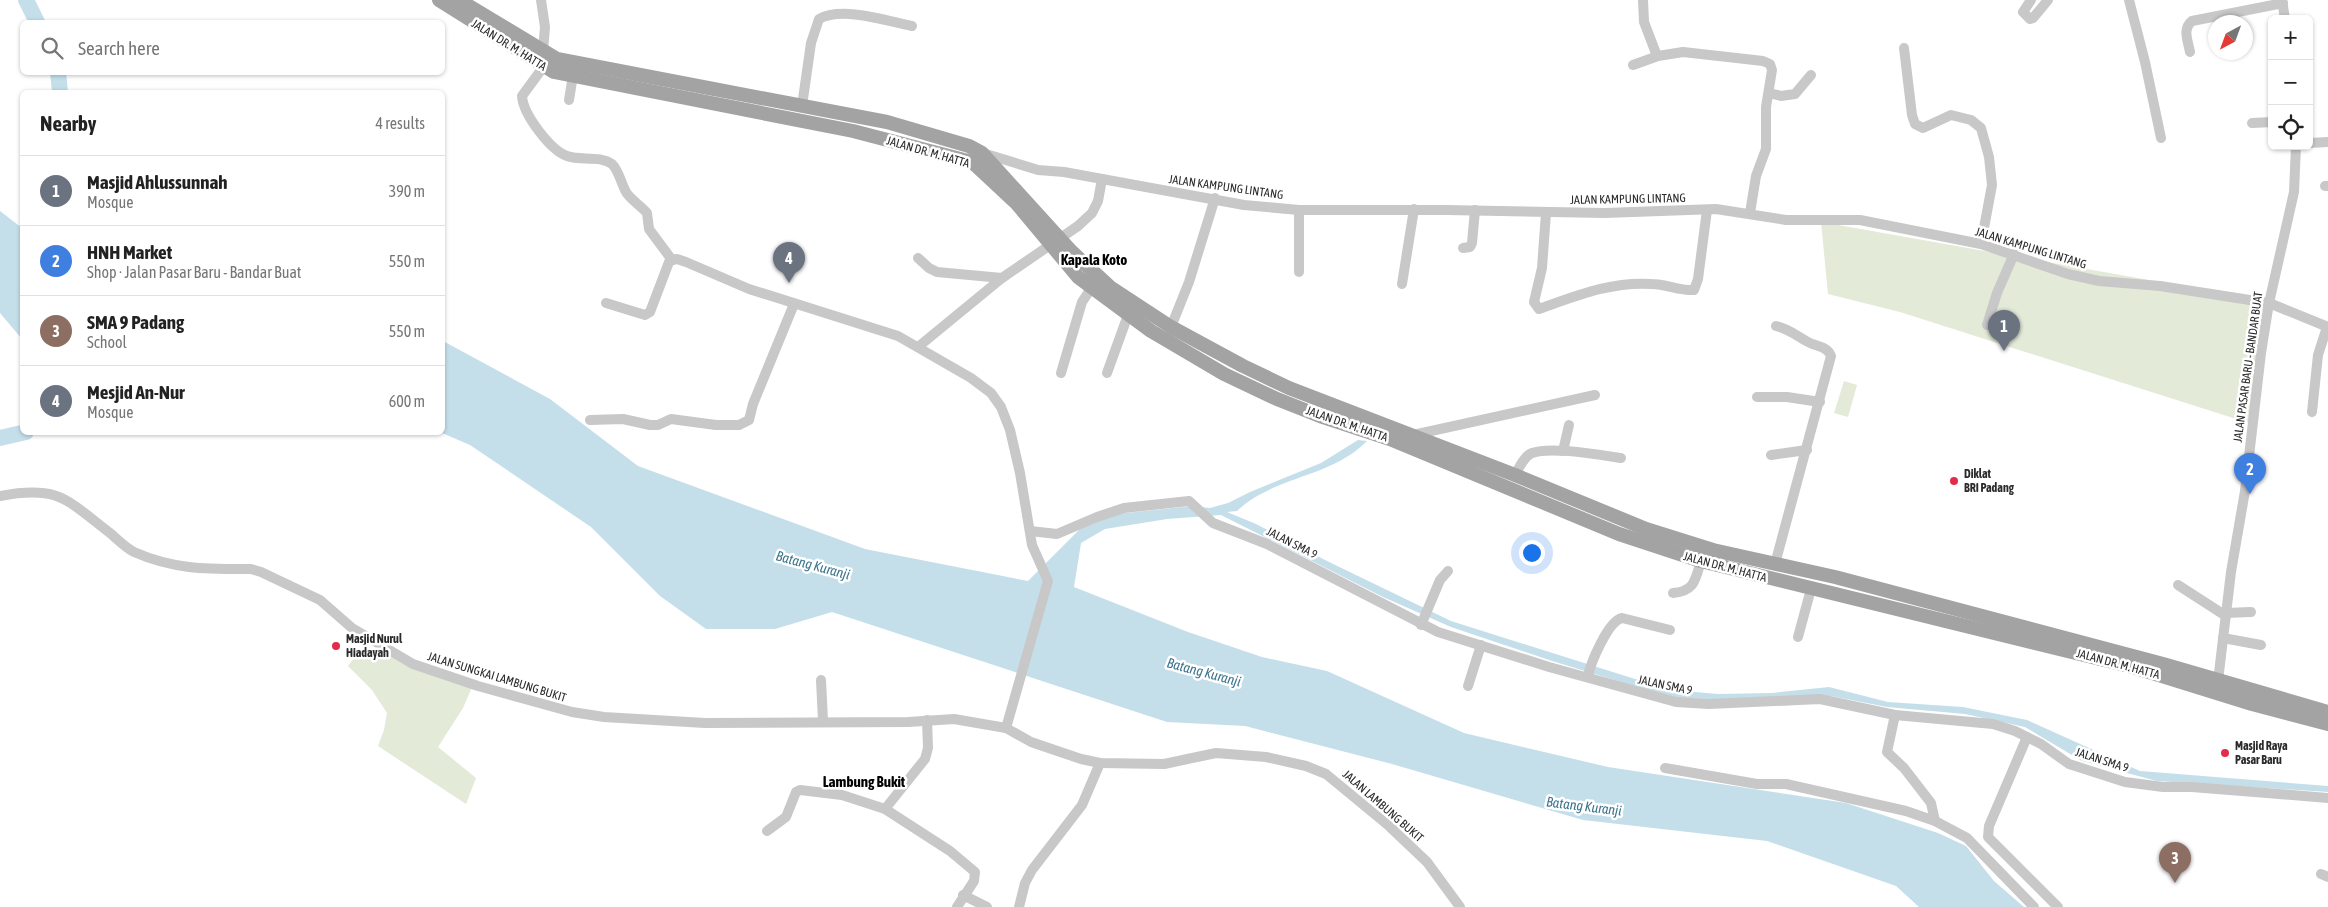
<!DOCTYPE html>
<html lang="en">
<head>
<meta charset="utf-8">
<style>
  body { margin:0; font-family:"Asap Condensed",sans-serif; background:#f2f2f2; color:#222 }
  .controls { position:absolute; right:15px; top:15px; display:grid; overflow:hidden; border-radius:8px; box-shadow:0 1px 4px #0004 }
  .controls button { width:45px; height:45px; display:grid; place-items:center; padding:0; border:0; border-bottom:1px solid #e0e0e0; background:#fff; color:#222; font:25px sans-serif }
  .compass { position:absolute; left:2208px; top:15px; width:45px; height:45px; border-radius:50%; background:#fff; box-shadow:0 1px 4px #0004; rotate:221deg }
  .you { position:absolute; left:1531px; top:552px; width:18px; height:18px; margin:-12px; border:4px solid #fff; border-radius:50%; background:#1a73e8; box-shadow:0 0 0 8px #1a73e833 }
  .badge { display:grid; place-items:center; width:32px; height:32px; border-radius:50%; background:#e32c4b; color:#fff; font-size:16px; font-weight:700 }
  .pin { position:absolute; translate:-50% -41px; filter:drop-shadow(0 1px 2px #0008) }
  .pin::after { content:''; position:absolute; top:26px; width:18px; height:15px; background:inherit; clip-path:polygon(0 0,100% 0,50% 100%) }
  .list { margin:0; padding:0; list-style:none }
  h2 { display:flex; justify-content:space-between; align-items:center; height:65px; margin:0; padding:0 20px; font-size:21px }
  h2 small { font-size:16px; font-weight:400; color:#767676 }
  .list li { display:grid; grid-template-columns:32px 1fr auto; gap:15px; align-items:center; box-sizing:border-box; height:70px; padding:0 20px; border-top:1px solid #e0e0e0 }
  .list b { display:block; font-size:19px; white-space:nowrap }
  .list p { margin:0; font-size:16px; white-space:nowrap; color:#767676 }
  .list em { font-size:16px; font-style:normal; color:#767676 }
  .icon { flex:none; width:28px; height:28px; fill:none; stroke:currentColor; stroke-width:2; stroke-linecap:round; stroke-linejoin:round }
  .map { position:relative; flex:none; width:2328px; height:907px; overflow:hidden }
  .search { position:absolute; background:#fff; box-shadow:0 1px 4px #0004; left:20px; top:20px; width:425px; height:55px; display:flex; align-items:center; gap:12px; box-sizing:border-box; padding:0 18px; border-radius:8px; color:#767676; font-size:19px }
  .panel { position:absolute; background:#fff; box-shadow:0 1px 4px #0004; left:20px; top:90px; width:425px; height:345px; border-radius:8px }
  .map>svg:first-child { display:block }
  .green { fill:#e3ead8 }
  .water { fill:#c4dfea }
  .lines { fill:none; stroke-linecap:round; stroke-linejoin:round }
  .river { stroke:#c4dfea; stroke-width:16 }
  .minor { stroke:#c8c8c8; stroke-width:10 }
  .major { stroke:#a3a3a3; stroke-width:14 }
  .poi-dot { fill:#e32c4b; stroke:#fff; stroke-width:2 }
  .labels { text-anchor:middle; stroke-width:5; stroke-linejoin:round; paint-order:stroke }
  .street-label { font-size:12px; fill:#2b2b2b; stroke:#fff }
  .poi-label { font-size:12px; font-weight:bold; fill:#2b2b2b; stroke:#fff; text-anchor:start }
  .water-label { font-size:14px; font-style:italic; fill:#3b748c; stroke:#fff }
  .quarter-label { font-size:15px; font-weight:bold; fill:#000; stroke:#fff }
</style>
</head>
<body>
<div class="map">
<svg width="2328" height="907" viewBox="0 0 2328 907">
  <rect width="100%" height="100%" fill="#fff"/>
  <g class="green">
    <polygon points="1821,222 2273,302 2252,424 1900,312 1828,294"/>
    <polygon points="1844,381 1857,385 1848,417 1834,413"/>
    <polygon points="364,645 473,685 463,708 438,747 476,778 466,804 378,746 384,730 387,713 372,690 348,666"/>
  </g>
  <g class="water">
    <polygon points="0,211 22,228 22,339 0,313"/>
    <path d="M443,341L550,399L638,466L865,549L1028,581L1082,527L1116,514L1192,506L1210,508L1228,503L1250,492L1321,463L1358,440L1367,441C1331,478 1273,476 1237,511L1227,512L1256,524L1325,560L1451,621L1635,679L1684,691L1718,694L1772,693L1829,687L1888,702L1963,707L2027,720L2140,771L2328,786V792L2157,781L2082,761L2025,727L1965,714L1887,707L1831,696L1746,700L1673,698L1549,660L1451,627L1383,597L1221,515L1167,519L1105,529L1081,543L1074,587L1188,632L1262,657L1327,671L1464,733L1608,767L1846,803L1938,833L1966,846L1994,881L2024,907H1919L1896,886L1767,841L1583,820L1392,764L1245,726L1167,722L832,612L775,629H706L660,596L591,527L470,445L442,433Z"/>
  </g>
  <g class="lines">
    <g class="river">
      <polyline points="26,0 37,22"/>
      <polyline points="58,72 60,92"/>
      <polyline points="0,438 26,432"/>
    </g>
    <g class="minor">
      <polyline points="541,0 545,27 543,51"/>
      <polyline points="1643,0 1644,22 1657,56"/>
      <polyline points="2031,0 2023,12 2030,19 2033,18 2048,0"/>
      <polyline points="2129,0 2145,62 2161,138"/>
      <polyline points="2282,0 2285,19"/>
      <polyline points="1904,48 1912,115 1915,124 1923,128 1951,115 1971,120 1981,128 1989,157 1992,185 1981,244"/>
      <path d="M2190,52C2188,41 2182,29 2192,21L2283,3"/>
      <polyline points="1633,65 1658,56 1683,52 1763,61 1770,64 1772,70 1766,107 1766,149 1756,176 1750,213"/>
      <path d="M544,66L522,96C523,114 550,150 567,156C580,161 600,155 612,164C619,171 621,183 626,192C629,198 642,207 647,213L649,229L672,260"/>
      <polyline points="1769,93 1781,96 1795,94 1811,75"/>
      <polyline points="569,100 573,75"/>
      <path d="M802,106L811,43L819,19C842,6 887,21 912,26"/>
      <polyline points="2252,123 2272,122"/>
      <polyline points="2309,143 2328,142"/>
      <polyline points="986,154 1038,170 1064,172 1244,205 1299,210 1446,210 1605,213 1716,209 1786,220 1860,220 1981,244 2068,274 2099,281 2160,286 2269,303 2328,327"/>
      <polyline points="2325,186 2328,186"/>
      <path d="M1546,213L1542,268L1534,302L1539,309C1576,296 1612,281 1652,284C1666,284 1680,291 1694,290L1698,279L1707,210"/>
      <polyline points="1463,248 1470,247 1472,243 1475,210"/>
      <polyline points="918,258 929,268 937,272 1002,278"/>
      <polyline points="672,260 677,259 686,262 749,289 898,336 971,378 991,393 1001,407 1010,430 1020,473 1032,545 1048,581 1006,728"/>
      <polyline points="1299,272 1299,210"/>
      <polyline points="1402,284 1414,209"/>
      <polyline points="606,303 645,315 650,312 669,262 672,260"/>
      <polyline points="1987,325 1997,293 2014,254"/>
      <polyline points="1171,327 1189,282 1215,198"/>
      <polyline points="918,347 1002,278 1078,226 1092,213 1098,201 1102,179"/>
      <polyline points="1061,373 1082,302 1092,287"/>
      <polyline points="1107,373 1128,315"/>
      <polyline points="1757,397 1787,397 1820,402"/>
      <polyline points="2312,412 2318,355 2327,327"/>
      <polyline points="590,420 623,419 650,425 658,425 671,419 716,425 739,425 749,420 753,404 794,304"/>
      <polyline points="1413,435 1595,395"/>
      <polyline points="1563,451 1569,425"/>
      <polyline points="1771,455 1807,450"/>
      <path d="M1515,475C1519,468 1524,456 1532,453C1551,446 1600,455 1621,458"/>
      <path d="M0,496C58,485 66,499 110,533C117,539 126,548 134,552C175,570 208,569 251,569L261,572L320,600L352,628L413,664L478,686L572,712L604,717L705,723L908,722L954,719L1006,728L1031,742L1081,759L1100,763L1164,764L1216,753L1266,757L1306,766L1326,774L1389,826L1427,862L1460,907"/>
      <polyline points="1030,531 1057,534 1097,517 1124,508 1189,501 1213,523 1267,544 1438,632 1549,667 1676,702 1709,704 1820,699 1895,715 1993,724 2015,731 2041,744 2069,764 2125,782 2163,787 2192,787 2328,798"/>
      <path d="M1775,564L1831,356C1827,346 1817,347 1808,342C1797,336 1789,329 1776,326"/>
      <polyline points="2178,585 2226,616"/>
      <path d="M1673,593C1695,591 1695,580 1701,561"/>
      <polyline points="2226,613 2251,612"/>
      <polyline points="1421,625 1440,580 1448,571"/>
      <polyline points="1798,637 1811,589"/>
      <polyline points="2223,638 2261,645"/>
      <path d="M1588,677C1590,664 1608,621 1622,618L1670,630"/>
      <polyline points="821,680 823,721"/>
      <polyline points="2218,681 2231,572 2245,491 2261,353 2269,303 2294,192 2296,146"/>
      <polyline points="1468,686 1481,645"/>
      <polyline points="1895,715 1887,752 1904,768 1931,803 1935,821"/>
      <polyline points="2027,737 1989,826 1988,837 2058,907"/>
      <polyline points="1665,768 1757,784 1786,784 1906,811 1935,821 1967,838 2034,907"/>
      <polyline points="885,809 950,851 975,872 974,881 957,907"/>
      <polyline points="767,831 786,817 796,792 800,790 842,795 885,809 925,759 928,748 927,720"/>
      <polyline points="2321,874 2328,877"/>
      <polyline points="963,895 987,907"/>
      <polyline points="1019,907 1025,883 1032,870 1082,805 1100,763"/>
    </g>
    <g class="major">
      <polyline points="439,0 554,72 853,131 972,162 1017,204 1078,277 1151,331 1224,374 1277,399 1320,416 1390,439 1619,534 1701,561 2133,667 2252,704 2328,724"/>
      <polyline points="459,0 557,59 887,122 969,146 982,153 1071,251 1110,287 1171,327 1243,366 1289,388 1515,475 1646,529 1713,550 1835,577 2163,664 2328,712"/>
    </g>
  </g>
  <g class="poi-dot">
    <circle cx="1954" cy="481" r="5"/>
    <circle cx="336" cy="646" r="5"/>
    <circle cx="2225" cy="753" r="5"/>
  </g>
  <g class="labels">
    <g class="street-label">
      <text transform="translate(509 45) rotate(32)" y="4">JALAN DR. M. HATTA</text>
      <text transform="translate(928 152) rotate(16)" y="4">JALAN DR. M. HATTA</text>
      <text transform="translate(1226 187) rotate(8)" y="4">JALAN KAMPUNG LINTANG</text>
      <text transform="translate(1628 199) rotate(-1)" y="4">JALAN KAMPUNG LINTANG</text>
      <text transform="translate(2031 248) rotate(17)" y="4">JALAN KAMPUNG LINTANG</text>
      <text transform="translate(2248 367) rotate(-82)" y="4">JALAN PASAR BARU - BANDAR BUAT</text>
      <text transform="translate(1347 424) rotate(19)" y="4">JALAN DR. M. HATTA</text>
      <text transform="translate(1292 543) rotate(27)" y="4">JALAN SMA 9</text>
      <text transform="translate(1725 567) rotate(15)" y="4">JALAN DR. M. HATTA</text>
      <text transform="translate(2118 664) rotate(15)" y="4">JALAN DR. M. HATTA</text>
      <text transform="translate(497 677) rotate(17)" y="4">JALAN SUNGKAI LAMBUNG BUKIT</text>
      <text transform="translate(1665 685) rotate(12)" y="4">JALAN SMA 9</text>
      <text transform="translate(2102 760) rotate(18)" y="4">JALAN SMA 9</text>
      <text transform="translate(1383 806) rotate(41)" y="4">JALAN LAMBUNG BUKIT</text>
    </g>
    <g class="poi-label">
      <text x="1964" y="478">Diklat<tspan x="1964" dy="14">BRI Padang</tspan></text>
      <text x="346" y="643">Masjid Nurul<tspan x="346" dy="14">Hiadayah</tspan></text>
      <text x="2235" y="750">Masjid Raya<tspan x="2235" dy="14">Pasar Baru</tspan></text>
    </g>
    <g class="water-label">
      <text transform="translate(813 565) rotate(15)" y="5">Batang Kuranji</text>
      <text transform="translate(1204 672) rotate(15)" y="5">Batang Kuranji</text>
      <text transform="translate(1584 806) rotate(7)" y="5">Batang Kuranji</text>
    </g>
    <g class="quarter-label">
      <text x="1094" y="265">Kapala Koto</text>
      <text x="864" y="787">Lambung Bukit</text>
    </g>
  </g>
</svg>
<div class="controls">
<button>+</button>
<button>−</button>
<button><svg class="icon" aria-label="locate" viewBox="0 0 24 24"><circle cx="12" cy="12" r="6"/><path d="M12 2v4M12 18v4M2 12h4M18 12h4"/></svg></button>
</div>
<svg class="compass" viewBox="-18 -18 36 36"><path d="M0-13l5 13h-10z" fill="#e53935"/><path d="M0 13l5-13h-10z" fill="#767676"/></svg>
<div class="you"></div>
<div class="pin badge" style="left:2004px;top:351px;background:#6b7280">1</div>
<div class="pin badge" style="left:2250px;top:494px;background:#3f7fe0">2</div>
<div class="pin badge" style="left:2175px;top:883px;background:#8d6e63">3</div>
<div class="pin badge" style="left:789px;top:283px;background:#6b7280">4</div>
<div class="search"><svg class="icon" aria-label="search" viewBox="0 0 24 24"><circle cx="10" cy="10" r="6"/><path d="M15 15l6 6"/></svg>Search here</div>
<section class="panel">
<h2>Nearby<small>4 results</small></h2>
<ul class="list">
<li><span class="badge" style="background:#6b7280">1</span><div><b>Masjid Ahlussunnah</b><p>Mosque</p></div><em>390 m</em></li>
<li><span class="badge" style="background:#3f7fe0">2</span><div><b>HNH Market</b><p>Shop · Jalan Pasar Baru - Bandar Buat</p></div><em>550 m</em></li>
<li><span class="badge" style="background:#8d6e63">3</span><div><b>SMA 9 Padang</b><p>School</p></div><em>550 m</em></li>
<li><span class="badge" style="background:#6b7280">4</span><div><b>Mesjid An-Nur</b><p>Mosque</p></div><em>600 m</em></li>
</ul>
</section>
</div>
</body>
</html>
